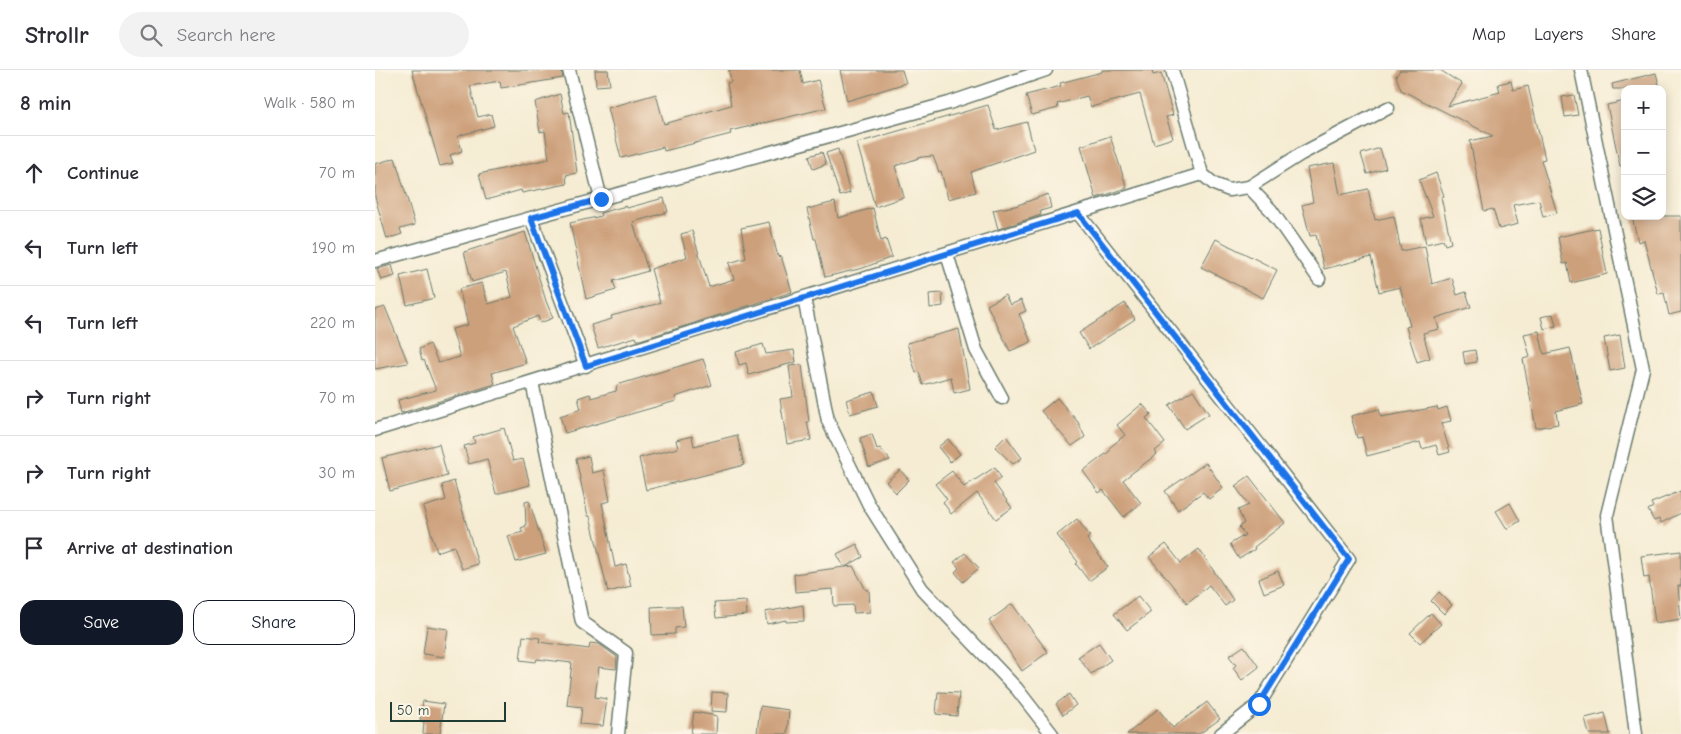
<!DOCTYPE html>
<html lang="en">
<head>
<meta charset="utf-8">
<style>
  body { margin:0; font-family:"Comic Neue",sans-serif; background:#f2f2f3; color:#2b2b33 }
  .controls { position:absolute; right:15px; top:15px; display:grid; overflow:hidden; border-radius:10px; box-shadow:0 2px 12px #0003 }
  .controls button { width:45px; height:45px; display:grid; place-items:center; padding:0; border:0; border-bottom:1px solid #e1e1e2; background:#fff; color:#2b2b33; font:25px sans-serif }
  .scale { position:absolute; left:15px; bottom:12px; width:116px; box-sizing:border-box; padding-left:5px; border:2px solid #1f3d34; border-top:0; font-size:14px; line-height:18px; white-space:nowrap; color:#1f3d34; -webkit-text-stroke:4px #fcf5e5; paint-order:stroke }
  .stop { position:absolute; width:15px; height:15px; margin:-11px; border:4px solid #1a73e8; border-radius:50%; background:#fff }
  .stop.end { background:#1a73e8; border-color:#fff; box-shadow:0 1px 5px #0008 }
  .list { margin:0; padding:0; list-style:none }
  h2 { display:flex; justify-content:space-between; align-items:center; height:65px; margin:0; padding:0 20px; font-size:21px }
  h2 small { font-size:16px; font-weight:400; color:#7c7c81 }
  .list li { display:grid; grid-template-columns:32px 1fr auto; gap:15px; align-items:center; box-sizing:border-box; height:75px; padding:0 20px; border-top:1px solid #e1e1e2 }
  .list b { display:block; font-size:19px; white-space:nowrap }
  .list em { font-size:16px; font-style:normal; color:#7c7c81 }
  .actions { display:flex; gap:10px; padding:15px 20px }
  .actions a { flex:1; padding:11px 0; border:1px solid #111827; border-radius:15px; text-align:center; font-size:18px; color:#111827 }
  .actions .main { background:#111827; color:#fff }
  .icon { flex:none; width:28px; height:28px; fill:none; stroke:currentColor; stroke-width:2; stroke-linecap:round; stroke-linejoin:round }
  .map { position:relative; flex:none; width:1306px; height:664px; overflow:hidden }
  header { display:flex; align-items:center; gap:30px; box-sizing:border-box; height:70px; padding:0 25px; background:#fff; border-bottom:1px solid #e1e1e2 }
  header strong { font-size:24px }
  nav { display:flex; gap:28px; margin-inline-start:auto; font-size:18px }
  .search { width:350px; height:45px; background:#f2f2f3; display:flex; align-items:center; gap:12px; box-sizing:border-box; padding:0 18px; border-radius:28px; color:#7c7c81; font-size:19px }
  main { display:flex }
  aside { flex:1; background:#fff }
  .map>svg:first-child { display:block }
  .building { fill:#cda07c }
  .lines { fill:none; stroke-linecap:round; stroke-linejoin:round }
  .minor-casing { stroke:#6a7a6c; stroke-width:15 }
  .minor { stroke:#fff; stroke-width:12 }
  .route { stroke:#1a73e8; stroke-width:6 }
</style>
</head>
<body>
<header>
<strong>Strollr</strong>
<div class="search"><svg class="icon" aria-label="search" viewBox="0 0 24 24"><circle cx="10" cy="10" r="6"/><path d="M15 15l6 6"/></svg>Search here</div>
<nav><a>Map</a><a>Layers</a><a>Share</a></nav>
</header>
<main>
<aside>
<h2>8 min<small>Walk · 580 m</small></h2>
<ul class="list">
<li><svg class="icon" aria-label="ahead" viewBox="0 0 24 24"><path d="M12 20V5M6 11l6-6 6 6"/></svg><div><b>Continue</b></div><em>70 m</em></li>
<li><svg class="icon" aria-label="left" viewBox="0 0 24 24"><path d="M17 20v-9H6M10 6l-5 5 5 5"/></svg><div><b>Turn left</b></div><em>190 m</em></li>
<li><svg class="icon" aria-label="left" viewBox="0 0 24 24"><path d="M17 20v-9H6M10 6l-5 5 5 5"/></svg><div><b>Turn left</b></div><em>220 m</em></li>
<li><svg class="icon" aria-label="right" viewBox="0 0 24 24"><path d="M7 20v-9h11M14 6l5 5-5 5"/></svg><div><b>Turn right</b></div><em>70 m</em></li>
<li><svg class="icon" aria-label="right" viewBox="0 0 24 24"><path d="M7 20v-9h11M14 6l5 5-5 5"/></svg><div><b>Turn right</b></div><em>30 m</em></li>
<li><svg class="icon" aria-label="arrive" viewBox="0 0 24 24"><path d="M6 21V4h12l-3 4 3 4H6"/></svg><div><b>Arrive at destination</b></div></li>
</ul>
<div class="actions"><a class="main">Save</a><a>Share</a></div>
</aside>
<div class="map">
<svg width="1306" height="664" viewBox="0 0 1306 664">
  <rect width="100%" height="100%" fill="#fcf5e5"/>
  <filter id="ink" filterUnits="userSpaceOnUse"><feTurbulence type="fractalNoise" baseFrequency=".02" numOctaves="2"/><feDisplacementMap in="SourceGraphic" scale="10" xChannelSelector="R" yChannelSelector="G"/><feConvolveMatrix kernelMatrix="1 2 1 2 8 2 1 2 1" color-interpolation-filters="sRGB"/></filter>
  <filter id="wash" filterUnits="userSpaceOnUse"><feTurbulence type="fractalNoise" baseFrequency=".0096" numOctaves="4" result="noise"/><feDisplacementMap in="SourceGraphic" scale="20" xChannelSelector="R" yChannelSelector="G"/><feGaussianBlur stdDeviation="1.12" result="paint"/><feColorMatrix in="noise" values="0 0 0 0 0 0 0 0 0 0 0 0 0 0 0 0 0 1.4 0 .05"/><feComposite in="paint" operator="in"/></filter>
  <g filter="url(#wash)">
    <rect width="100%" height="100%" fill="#f5ecd3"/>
    <g id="blocks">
      <g class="building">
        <polygon points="37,0 186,0 188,8 126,18 125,11 95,16 103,47 116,44 119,56 86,65 83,67 87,81 75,85 78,93 65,96"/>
        <polygon points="220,0 233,0 235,15 221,16"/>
        <polygon points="354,0 425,0 428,14 443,10 451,38 355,61 356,64 289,81 288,77 246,88 233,38 281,24 289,54 356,35 352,13 356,12"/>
        <polygon points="465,0 527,0 531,13 472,31"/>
        <polygon points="727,0 777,0 778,5 786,3 798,45 791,47 798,68 779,74 765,24 716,37 712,26 682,34 683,38 657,45 651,25 686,16 685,13 727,2"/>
        <polygon points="1025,0 1065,0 1087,14 1073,36 1125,22 1123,14 1136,11 1138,20 1153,16 1170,89 1166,90 1182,143 1168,147 1164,130 1138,135 1143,154 1124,159 1118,139 1109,141 1095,71 1118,66 1026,20 1021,6"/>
        <polygon points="1281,3 1285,19 1238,19 1237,14"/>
        <polygon points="185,24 189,43 194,42 202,103 191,105 192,114 147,123 146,120 111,130 104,104 174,89 170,61 165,62 160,32"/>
        <polygon points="1199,25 1203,45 1190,47 1187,27"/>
        <polygon points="1250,31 1250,95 1245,96 1232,35"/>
        <polygon points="613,35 621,60 652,52 659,80 596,102 601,122 573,129 566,101 564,102 558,86 547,87 520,96 529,127 500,137 482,73"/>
        <polygon points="735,66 752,118 721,128 706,76"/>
        <polygon points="1005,78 1011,98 992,104 986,84"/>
        <polygon points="463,79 475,123 465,126 451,83"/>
        <polygon points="447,82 451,94 438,99 434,86"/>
        <polygon points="20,88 40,155 25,159 27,164 12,169 0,127 0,94"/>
        <polygon points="959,93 965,125 993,119 1000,150 1019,146 1026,181 1050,176 1057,214 1077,208 1082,225 1091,222 1096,237 1061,248 1064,259 1048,263 1055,288 1042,292 1031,257 1035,256 1025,217 1004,222 996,187 949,199 941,165 935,166 927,135 938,132 932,98"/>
        <polygon points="1061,103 1069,126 1066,127 1076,173 1070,175 1068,170 1051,174 1046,149 1058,146 1044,110"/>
        <polygon points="673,124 676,138 665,141 666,145 623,159 618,140 640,136"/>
        <polygon points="289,128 293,142 258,152 273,201 238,211 241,220 211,229 195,153 226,146 225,143 251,136 252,138"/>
        <polygon points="460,132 463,148 498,138 506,171 511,169 517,187 488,198 450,207 441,169 439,169 432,139"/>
        <polygon points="1257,146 1306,146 1306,242 1294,245 1289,223 1283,224 1269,170 1263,172"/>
        <polygon points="394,152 403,187 406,186 417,222 265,270 262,270 261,267 223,278 216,255 237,249 236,246 285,233 276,199 312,187 306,164 317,161 334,217 359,209 354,193 371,188 366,158"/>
        <polygon points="1223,158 1232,204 1196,213 1192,193 1188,194 1183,167"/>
        <polygon points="150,162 171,231 178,248 165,253 163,246 138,256 151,293 117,303 120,314 26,343 23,330 61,320 49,290 47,291 44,279 55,274 63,293 85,287 77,259 93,255 84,219 107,213 113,234 137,227 131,202 97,212 89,182"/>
        <polygon points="841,169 902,200 888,228 826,197"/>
        <polygon points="17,195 20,206 6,210 2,199"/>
        <polygon points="52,199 59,228 32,235 25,206"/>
        <polygon points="567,223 568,236 555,238 554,224"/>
        <polygon points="630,225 635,235 646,230 651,241 644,244 656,272 635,281 612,235"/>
        <polygon points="750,233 760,249 714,279 704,263"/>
        <polygon points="10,237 33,293 0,299 0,240"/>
        <polygon points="1178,244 1181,256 1169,259 1166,247"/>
        <polygon points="584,259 595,319 579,323 576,307 548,315 544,302 541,303 532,273"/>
        <polygon points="1164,261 1169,284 1195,278 1208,334 1181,341 1183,354 1161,358 1148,289 1155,287 1149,264"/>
        <polygon points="1245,265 1250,298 1235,301 1229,268"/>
        <polygon points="388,274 391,284 419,280 421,292 374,305 371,293 364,295 361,282"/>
        <polygon points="1100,280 1102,292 1090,294 1088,282"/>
        <polygon points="328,289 337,315 300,327 301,331 190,363 185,346 206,339 203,328 215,324 216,328 241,321 242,315"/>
        <polygon points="427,295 434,352 432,352 436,370 412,374 405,329 418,327 414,296"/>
        <polygon points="818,320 834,344 810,359 794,335"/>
        <polygon points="499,322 503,336 475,344 471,330"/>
        <polygon points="682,328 703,352 710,367 697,376 666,341"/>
        <polygon points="767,334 776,344 771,348 790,373 780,381 782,384 748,410 766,433 749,447 728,420 724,423 708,401 736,380 734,378 750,365 742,355"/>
        <polygon points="1062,337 1063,340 1072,337 1076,351 1066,353 1075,382 1064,385 1061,375 1047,379 1045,372 992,386 987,367 982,368 976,346 1004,339 1006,347"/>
        <polygon points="129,358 138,391 148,389 155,415 121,424 112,389 94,394 89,376 100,373 98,367"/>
        <polygon points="497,364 502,379 505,378 515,390 494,397 485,368"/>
        <polygon points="362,365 369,395 271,420 264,388 303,378 301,370 317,366 319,376"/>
        <polygon points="631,366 647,388 638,394 620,377"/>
        <polygon points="573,369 585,384 575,392 563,377"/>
        <polygon points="64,374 72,406 15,421 7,388"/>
        <polygon points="214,386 217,403 229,400 235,431 227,433 240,497 251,494 256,516 233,522 215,446 213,446 201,389"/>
        <polygon points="831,393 848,418 834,429 828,422 803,440 790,421"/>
        <polygon points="620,397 626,408 619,413 637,438 621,449 602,423 576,444 568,432 572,429 560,414 577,401 589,417"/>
        <polygon points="525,400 534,410 521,423 511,412"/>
        <polygon points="874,406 910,453 879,477 880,479 864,489 855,474 870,465 864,457 869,453 863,440 874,435 860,416"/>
        <polygon points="79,411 103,494 87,499 79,476 62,482 48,437 71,430 67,415"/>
        <polygon points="1306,421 1306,443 1286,453 1284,449 1279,451 1273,440 1278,437 1276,433"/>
        <polygon points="154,431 171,484 141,492 133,466 148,462 146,458 151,456 150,432"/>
        <polygon points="1135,433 1145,451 1132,459 1121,441"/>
        <polygon points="702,449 715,466 712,469 733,497 714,511 701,494 703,492 682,465"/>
        <polygon points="482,474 488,487 470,497 478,496 491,520 494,520 495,542 479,543 478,535 459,536 458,519 420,522 419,504 469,497 462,484"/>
        <polygon points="791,474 806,493 824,479 858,530 850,536 834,515 812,533 774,487"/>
        <polygon points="1306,481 1306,516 1303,516 1306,549 1280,553 1274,507 1269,508 1266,486"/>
        <polygon points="590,483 604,498 588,512 580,502 584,498 579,492"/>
        <polygon points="903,501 909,515 889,523 884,509"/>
        <polygon points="1064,522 1077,535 1069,544 1056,531"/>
        <polygon points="763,526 776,542 752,560 739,544"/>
        <polygon points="371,531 372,545 341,548 339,533"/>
        <polygon points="637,534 673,582 647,601 614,551"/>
        <polygon points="428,535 429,551 411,552 411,550 392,554 390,542"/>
        <polygon points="295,536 307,536 309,557 300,558 300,564 277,565 276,537"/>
        <polygon points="1056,543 1066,554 1045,573 1035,563"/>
        <polygon points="52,556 73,559 69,587 48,584"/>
        <polygon points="148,566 165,568 164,572 214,579 215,573 224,574 242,587 241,599 224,597 220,627 232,629 228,656 205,654 207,637 192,635 197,593 162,589 161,592 145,590"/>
        <polygon points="724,573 736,590 716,604 703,587"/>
        <polygon points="869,576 884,597 867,610 858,598 861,595 854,586"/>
        <polygon points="337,622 353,623 352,642 336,641"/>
        <polygon points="563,622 584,623 582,646 561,644"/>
        <polygon points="694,624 701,635 688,645 681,634"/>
        <polygon points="48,631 69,634 65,664 48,664 49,651 45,650"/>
        <polygon points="832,632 845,649 824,664 752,664 783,639 798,658"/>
        <polygon points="385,636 414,640 412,664 382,664"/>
        <polygon points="319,642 342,646 341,664 316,664"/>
        <polygon points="1230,643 1235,664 1214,664 1210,648"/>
      </g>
    </g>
  </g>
  <g filter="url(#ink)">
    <use href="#blocks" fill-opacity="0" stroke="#6a7a6c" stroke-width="1"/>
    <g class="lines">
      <defs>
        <g id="minor">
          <polyline points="194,0 226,129"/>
          <polyline points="1206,0 1268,299 1232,445 1261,664"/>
          <polyline points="827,104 839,114 854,120 874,117 926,84 1013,38"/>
          <polyline points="874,117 896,140 944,209"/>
          <polyline points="703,143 974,489 884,634 846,664"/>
          <polyline points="156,148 211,296"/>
          <polyline points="572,184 601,280 627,328"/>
          <polyline points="0,191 574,33 671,0"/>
          <polyline points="429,228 453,351 494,435 547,519 642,619 677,664"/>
          <polyline points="157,312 207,552 251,583 243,664"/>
          <polyline points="0,360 827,104 797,0"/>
        </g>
      </defs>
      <use href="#minor" class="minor-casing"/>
      <use href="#minor" class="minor"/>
    </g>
  </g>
  <g class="lines" filter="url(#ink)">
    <polyline class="route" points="226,129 156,148 211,296 703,143 974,489 884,634"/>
  </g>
</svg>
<div class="controls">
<button>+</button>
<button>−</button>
<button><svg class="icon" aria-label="layers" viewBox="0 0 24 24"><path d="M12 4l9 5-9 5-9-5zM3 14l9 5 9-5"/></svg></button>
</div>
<div class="scale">50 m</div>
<div class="stop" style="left:884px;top:634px"></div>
<div class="stop end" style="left:226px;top:129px"></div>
</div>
</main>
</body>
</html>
